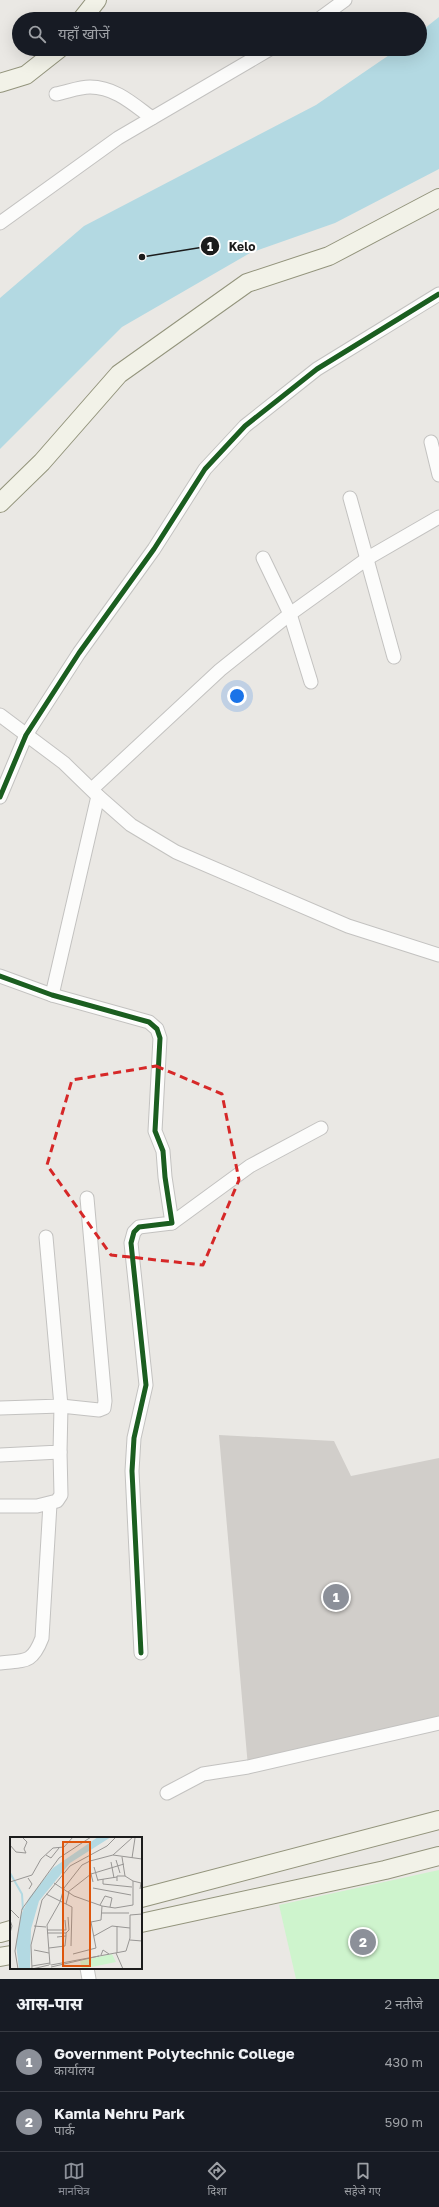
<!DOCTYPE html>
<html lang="hi">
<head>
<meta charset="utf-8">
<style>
  body { margin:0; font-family:"Golos Text","Noto Sans Devanagari",sans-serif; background:#20242c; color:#f1f3f6 }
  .you { position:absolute; left:237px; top:696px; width:14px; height:14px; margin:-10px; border:3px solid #fff; border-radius:50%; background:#1a73e8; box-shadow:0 0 0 6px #1a73e833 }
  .badge { display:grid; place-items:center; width:26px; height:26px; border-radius:50%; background:#8c9099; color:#fff; font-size:13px; font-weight:700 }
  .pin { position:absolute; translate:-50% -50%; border:2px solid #fff; box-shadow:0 1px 4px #0006 }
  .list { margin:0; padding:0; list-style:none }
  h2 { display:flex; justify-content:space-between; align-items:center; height:52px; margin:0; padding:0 16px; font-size:17px }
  h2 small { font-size:13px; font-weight:400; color:#9ea1a6 }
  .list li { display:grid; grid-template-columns:26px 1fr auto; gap:12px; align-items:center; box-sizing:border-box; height:60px; padding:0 16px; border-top:1px solid #363941 }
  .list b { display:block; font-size:15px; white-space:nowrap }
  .list p { margin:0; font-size:13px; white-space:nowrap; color:#9ea1a6 }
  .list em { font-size:13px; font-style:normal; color:#9ea1a6 }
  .icon { flex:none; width:22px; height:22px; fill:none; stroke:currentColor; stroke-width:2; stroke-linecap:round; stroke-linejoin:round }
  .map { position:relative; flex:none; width:439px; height:1979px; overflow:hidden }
  .search { position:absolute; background:#171b24; box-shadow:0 4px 16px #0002; left:12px; right:12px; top:12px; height:44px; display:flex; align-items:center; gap:10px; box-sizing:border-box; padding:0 14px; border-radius:22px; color:#9ea1a6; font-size:15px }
  .sheet { height:172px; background:#171b24 }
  nav { display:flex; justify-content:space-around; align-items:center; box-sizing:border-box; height:56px; border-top:1px solid #363941; background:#171b24; font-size:11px; color:#9ea1a6 }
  nav a { display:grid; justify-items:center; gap:2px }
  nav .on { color:#8c9099 }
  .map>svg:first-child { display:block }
  .park { fill:#cef4cd }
  .water { fill:#b3d9e2 }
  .building { fill:#d1ceca }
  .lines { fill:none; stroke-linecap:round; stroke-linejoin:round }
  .street-casing { stroke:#c3c2c0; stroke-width:15 }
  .secondary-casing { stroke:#93947c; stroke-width:20 }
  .street { stroke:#fcfcfb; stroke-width:13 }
  .secondary { stroke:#f2f2e8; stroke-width:18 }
  .cycleway-casing { stroke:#fff; stroke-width:8 }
  .cycleway { stroke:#1b5e20; stroke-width:5 }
  .marked { fill:none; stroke:#d62828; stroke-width:3; stroke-dasharray:8 5; stroke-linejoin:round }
  .inset-river { fill:none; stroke:#b3d9e2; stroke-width:2 }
  .inset-road { fill:none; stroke:#989694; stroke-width:1 }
  .view { fill:#de560d; fill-opacity:0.15; stroke:#de560d; stroke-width:2 }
  .inset-edge { fill:none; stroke:#1c1c1c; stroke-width:2 }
  .leader { fill:none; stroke:#1c1c1c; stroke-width:1.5 }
  .callout-dot { fill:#1c1c1c; stroke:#fff; stroke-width:1.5 }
  .mark-label { font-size:12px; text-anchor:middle; font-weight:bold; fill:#fff }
  .callout-label { font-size:12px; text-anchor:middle; font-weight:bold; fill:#1c1c1c; stroke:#fff; stroke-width:4; stroke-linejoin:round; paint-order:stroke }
</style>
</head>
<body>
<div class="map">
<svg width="439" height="1979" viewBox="0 0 439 1979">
  <rect width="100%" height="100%" fill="#eae8e4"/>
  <polygon class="park" points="439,1870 439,1979 296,1979 279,1905"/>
  <polygon class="water" points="439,17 439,169 335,223 250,253 122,327 0,449 0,298 84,226 316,105 398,49 420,49 420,32"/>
  <polygon class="building" points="219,1435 334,1441 351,1476 439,1458 439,1718 248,1767"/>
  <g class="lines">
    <defs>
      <g id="street">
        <polyline points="319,19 345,0"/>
        <path d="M56,94C67,92 79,87 90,87C115,87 133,104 152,118"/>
        <polyline points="0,223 118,138 270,49"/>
        <polyline points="431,442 439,475"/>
        <polyline points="350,498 394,657"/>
        <polyline points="263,558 290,614 311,682"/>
        <polyline points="0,715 64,763 98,796 131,825 176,852 348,926 439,955"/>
        <polyline points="92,789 220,670 290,614 368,558 439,517"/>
        <polyline points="0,797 26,735 79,653 154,549 205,469 245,426 317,369 439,294"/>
        <polyline points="0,976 52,995 149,1022 157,1029 160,1038 155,1131 163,1151 165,1177 172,1223 139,1227 134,1232 131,1243 146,1385 134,1438 132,1471 141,1653"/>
        <polyline points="52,995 98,796"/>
        <polyline points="172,1223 250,1166 321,1128"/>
        <polyline points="0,1408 61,1406 46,1237"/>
        <polyline points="0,1455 60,1452 61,1406 99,1410 104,1408 105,1401 87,1198"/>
        <polyline points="0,1506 37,1506 57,1501 61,1495 60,1452"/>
        <path d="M0,1663C25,1660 32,1664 42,1638L50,1504"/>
        <polyline points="167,1793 203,1774 248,1767 439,1723"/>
        <polyline points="87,1968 89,1979"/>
      </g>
      <g id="secondary">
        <polyline points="82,19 97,0"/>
        <polyline points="0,83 26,75 59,49"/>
        <polyline points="0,503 42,462 119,374 247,283 329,256 439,198"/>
        <polyline points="141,1898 439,1820"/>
        <polyline points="141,1923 385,1870 439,1856"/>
        <polyline points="0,1933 11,1930"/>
        <polyline points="0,1957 11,1955"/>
      </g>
    </defs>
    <use href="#street" class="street-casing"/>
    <use href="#secondary" class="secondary-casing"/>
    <use href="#street" class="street"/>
    <use href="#secondary" class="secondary"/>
    <defs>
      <g id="cycleway">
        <polyline points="0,797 26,735 79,653 154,549 205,469 245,426 317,369 439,294"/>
        <polyline points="0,976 52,995 149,1022 157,1029 160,1038 155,1131 163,1151 165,1177 172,1223 139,1227 134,1232 131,1243 146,1385 134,1438 132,1471 141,1653"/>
      </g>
    </defs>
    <use href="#cycleway" class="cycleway-casing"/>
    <use href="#cycleway" class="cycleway"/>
  </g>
  <path class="marked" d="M156,1066L222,1094L239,1180L203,1265L111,1255L47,1165L72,1080Z"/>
  <g transform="translate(10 1837)">
    <rect width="132" height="132" fill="#eae8e4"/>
    <path d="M102,117L106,125L72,132L70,124Z" fill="#cef4cd"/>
    <path d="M88,0H101L60,26L29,64L21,92L20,132H9L6,107L11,78L19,61L43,31Z" fill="#b3d9e2"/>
    <path class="inset-river" d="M0,36L12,57L13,73"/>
    <path class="inset-road" d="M0,8L6,15L16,16L14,12L17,5L12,0M36,18L41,21L49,11M103,18L132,22M112,20L115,39M122,21L125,1M106,23L110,36M101,25L104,41M84,30L88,44M80,33L83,45M18,41L22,47L19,52M93,42V47L122,50M88,43L107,40M123,44L131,46L130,52M0,45L22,38L31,22L43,11L54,10L63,0M44,46L64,59L92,69L105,71L123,68V44L115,39H107V44M83,51L121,58M58,55L81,37L114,27M36,57L62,70L61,109M56,67L59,55M90,68L95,59L102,61L100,70M0,72L9,81M92,76H119M0,83L2,89L0,96M24,89L36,90M107,89V116M37,93H56L55,83M37,96H56L59,93L58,80M84,99L102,89L120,91M47,100L56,99V96M120,103L132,104M39,111L55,109L56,99M24,113L39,116M106,116L113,132M63,117L86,111L81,85L91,83L92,69M91,118L93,113L99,117M40,128L37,88L50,65L54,51L72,28L80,24L103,18L123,0M41,128L116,114L120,101V78L132,77M22,129L40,126M41,130L89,119M8,132L5,114L12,72L49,21L81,0M22,132L21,108L32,63L60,29L97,9L106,0M22,132L39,128"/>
    <path class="view" d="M53,5H80V129H53Z"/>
    <rect width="132" height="132" class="inset-edge"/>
  </g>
  <path class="leader" d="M142 257L210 246"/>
  <g class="callout-dot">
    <circle cx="142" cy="257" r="4"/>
    <circle cx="210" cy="246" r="10"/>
  </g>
  <g class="mark-label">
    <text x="210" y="251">1</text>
  </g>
  <g class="callout-label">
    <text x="242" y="251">Kelo</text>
  </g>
</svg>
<div class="you"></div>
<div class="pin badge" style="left:336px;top:1597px">1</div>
<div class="pin badge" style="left:363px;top:1942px">2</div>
<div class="search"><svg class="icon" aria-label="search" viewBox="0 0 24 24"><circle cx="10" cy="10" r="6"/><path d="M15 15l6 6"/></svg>यहाँ खोजें</div>
</div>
<section class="sheet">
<h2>आस-पास<small>2 नतीजे</small></h2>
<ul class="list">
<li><span class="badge">1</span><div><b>Government Polytechnic College</b><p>कार्यालय</p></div><em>430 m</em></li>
<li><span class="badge">2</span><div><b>Kamla Nehru Park</b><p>पार्क</p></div><em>590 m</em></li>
</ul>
</section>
<nav>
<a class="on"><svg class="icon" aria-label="map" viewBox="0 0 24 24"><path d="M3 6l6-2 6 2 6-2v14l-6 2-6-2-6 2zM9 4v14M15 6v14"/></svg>मानचित्र</a>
<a><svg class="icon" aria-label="directions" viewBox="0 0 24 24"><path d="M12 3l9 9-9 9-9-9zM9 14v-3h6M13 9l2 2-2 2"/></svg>दिशा</a>
<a><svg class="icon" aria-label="saved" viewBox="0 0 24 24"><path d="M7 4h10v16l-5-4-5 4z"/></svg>सहेजे गए</a>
</nav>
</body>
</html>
